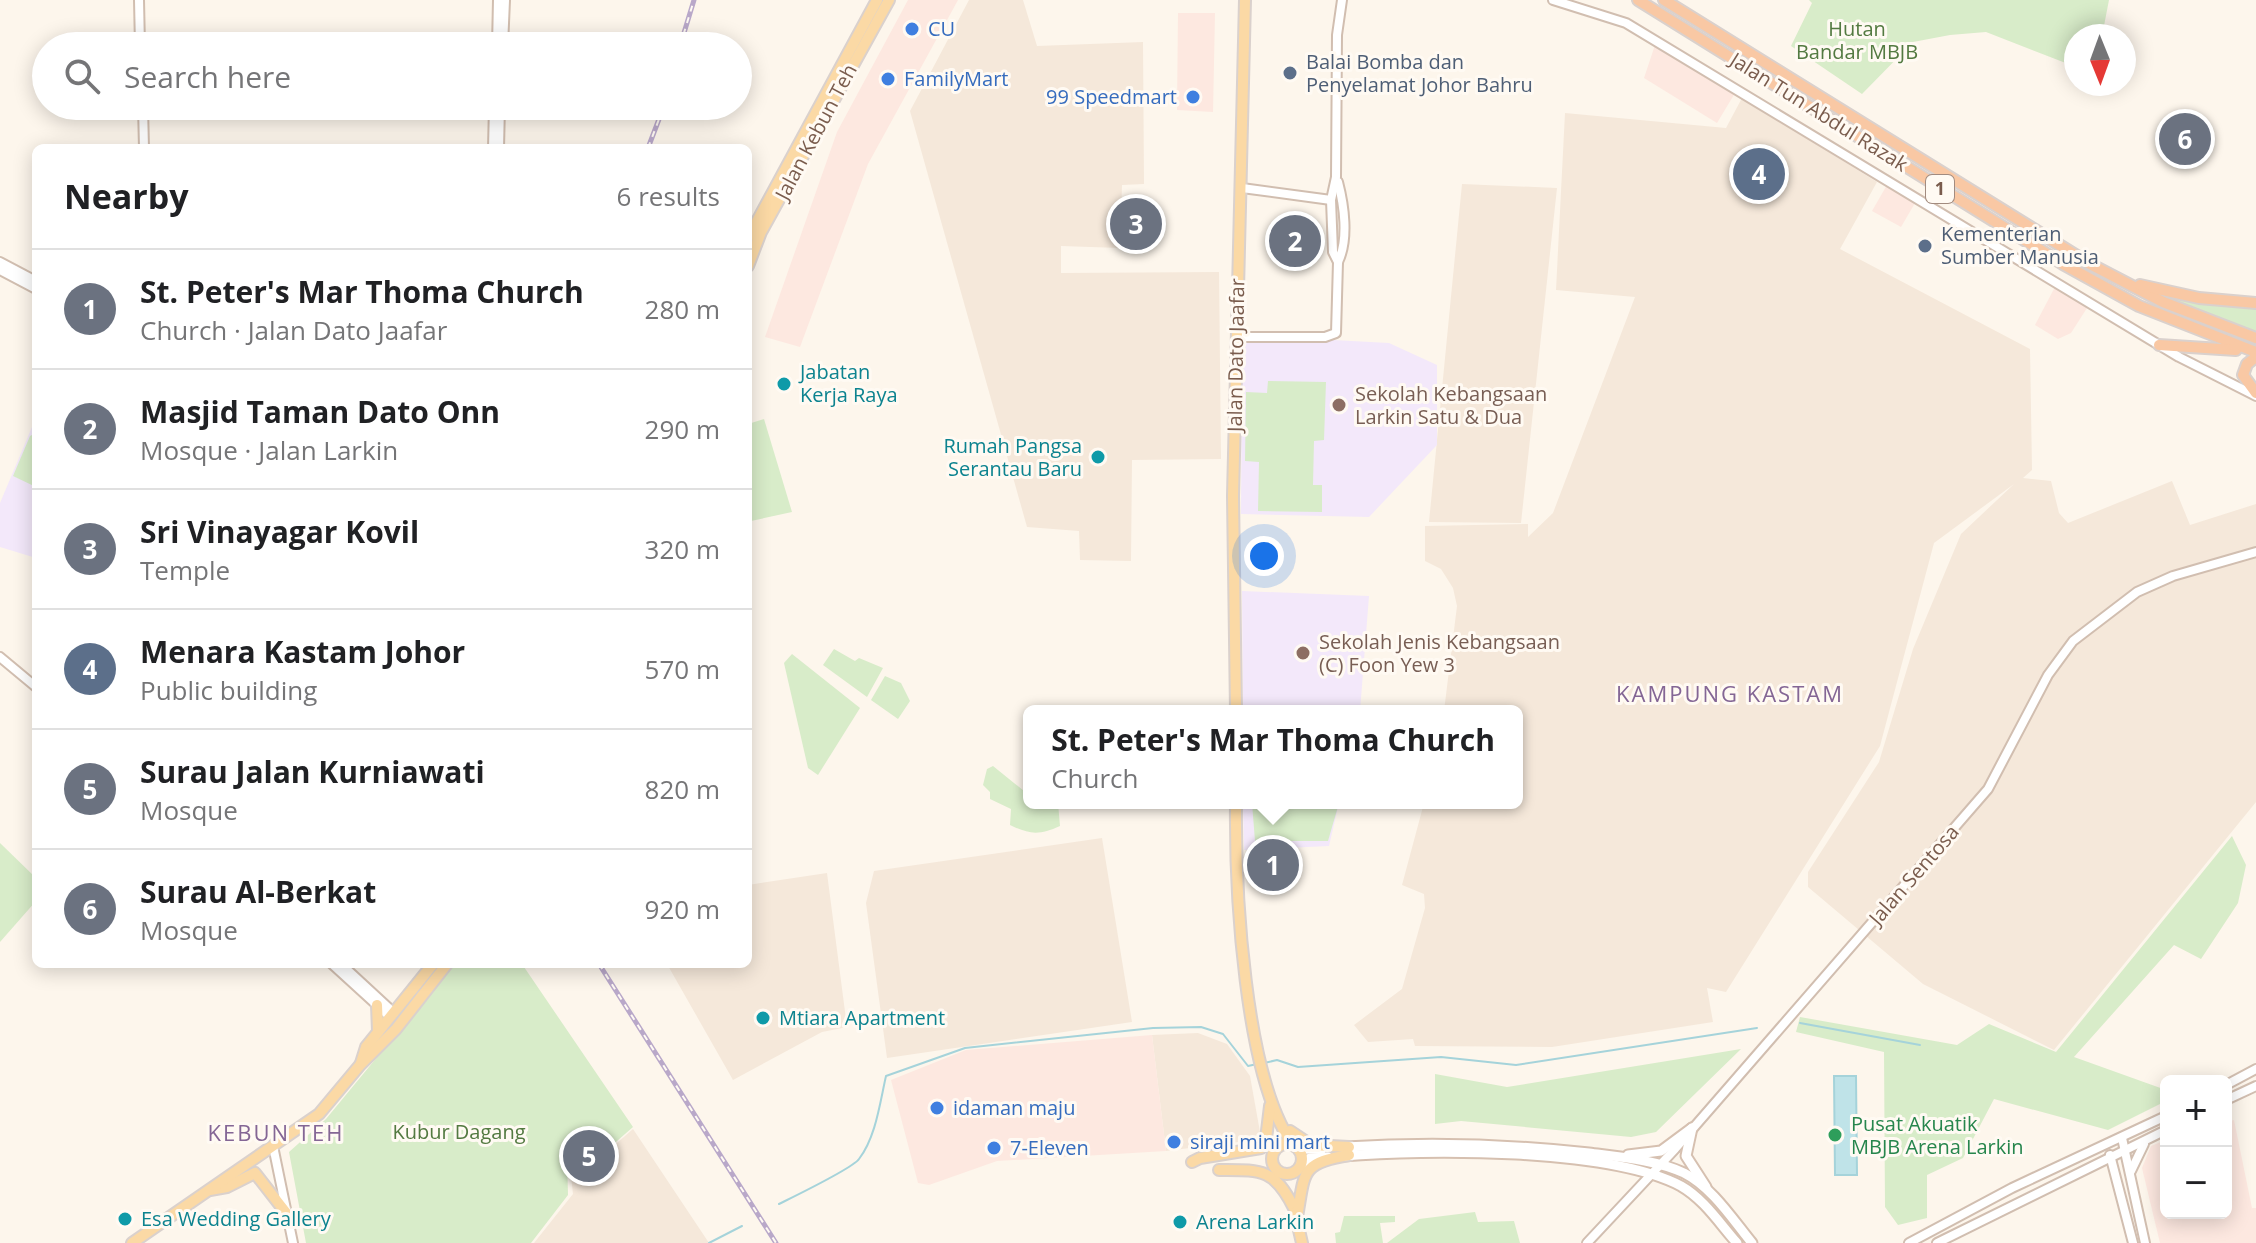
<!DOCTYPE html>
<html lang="en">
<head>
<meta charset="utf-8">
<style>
  body { margin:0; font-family:"Open Sans",sans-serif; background:#f6f6f6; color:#202124 }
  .controls { position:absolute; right:24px; bottom:24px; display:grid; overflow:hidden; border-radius:12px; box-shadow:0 4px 20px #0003 }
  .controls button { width:72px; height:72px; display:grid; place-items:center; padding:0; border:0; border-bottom:2px solid #e0e0e0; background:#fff; color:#202124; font:40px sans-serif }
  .compass { position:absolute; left:2064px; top:24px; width:72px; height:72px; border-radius:50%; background:#fff; box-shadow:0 4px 20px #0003; rotate:179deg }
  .you { position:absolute; left:1264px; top:556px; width:28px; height:28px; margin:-20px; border:6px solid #fff; border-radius:50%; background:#1a73e8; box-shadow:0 0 0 12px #1a73e833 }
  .badge { display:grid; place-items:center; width:52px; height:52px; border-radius:50%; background:#1a73e8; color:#fff; font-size:26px; font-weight:700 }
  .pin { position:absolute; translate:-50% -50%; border:4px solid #fff; box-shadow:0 2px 8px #0006 }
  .popup { position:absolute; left:1023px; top:705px; width:500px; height:104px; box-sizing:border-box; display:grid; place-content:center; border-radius:12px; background:#fff; filter:drop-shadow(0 2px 6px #0005); font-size:26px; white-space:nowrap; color:#757577 }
  .popup b { font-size:30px; color:#202124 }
  .popup::after { content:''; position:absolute; left:50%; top:100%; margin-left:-16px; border:16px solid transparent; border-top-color:#fff }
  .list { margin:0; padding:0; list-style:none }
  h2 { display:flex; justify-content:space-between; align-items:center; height:104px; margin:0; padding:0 32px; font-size:34px }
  h2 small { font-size:26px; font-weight:400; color:#757577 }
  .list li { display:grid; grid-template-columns:52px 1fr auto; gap:24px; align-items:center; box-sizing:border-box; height:120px; padding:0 32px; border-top:2px solid #e0e0e0 }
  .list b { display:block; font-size:30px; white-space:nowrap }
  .list p { margin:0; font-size:26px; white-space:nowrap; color:#757577 }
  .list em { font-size:26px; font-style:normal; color:#757577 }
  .icon { flex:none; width:44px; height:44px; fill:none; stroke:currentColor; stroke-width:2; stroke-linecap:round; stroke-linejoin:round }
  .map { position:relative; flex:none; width:2256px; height:1243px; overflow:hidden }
  .search { position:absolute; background:#fff; box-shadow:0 4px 20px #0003; left:32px; top:32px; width:720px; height:88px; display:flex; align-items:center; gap:20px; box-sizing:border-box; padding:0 28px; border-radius:44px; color:#757577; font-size:30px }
  .panel { position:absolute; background:#fff; box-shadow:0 4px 20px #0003; left:32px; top:144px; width:720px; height:824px; border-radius:12px }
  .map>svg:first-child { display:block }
  .residential { fill:#f5e8da }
  .commercial { fill:#fde8e0 }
  .education { fill:#f3e8fa }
  .green { fill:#d8ecc9 }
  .water { fill:#bfe3e8; stroke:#a5d3da; stroke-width:2 }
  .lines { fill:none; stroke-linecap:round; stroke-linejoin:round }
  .stream { stroke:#a5d3da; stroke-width:2 }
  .tertiary-casing { stroke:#d1beb0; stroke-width:12 }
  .secondary-casing { stroke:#d6c0b0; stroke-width:13 }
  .primary-casing { stroke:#dad1cd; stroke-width:14 }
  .trunk-casing { stroke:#dad1cd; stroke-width:14 }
  .tertiary { stroke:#fff; stroke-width:8 }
  .secondary { stroke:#fff; stroke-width:9 }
  .primary { stroke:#fbd9a5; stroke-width:10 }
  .trunk { stroke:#f9c8a4; stroke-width:10 }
  .rail-casing { stroke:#b9a8c9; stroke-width:5 }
  .rail { stroke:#fffaf3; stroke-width:2; stroke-dasharray:6; stroke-linecap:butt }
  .shop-dot { fill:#3f7fe0; stroke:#fffaf3; stroke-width:3 }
  .service-dot { fill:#5c6f8a; stroke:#fffaf3; stroke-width:3 }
  .culture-dot { fill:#0f9aa8; stroke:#fffaf3; stroke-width:3 }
  .education-dot { fill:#8d6e63; stroke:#fffaf3; stroke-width:3 }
  .leisure-dot { fill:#2e9e5b; stroke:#fffaf3; stroke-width:3 }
  .labels { text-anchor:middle; stroke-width:6; stroke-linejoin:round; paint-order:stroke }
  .shield { fill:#fffaf3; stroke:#a28b7f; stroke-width:2 }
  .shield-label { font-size:18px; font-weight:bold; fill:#7a5c4d }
  .shop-label { font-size:20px; fill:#366cbe; stroke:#fffaf3; text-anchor:start }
  .park-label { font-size:20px; fill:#537a41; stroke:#fffaf3 }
  .service-label { font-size:20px; fill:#4e5e75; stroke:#fffaf3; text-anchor:start }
  .street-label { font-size:20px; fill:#7a5c4d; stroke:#fffaf3 }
  .culture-label { font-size:20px; fill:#0d838f; stroke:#fffaf3; text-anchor:start }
  .education-label { font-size:20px; fill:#785e54; stroke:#fffaf3; text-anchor:start }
  .leisure-label { font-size:20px; fill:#27864d; stroke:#fffaf3; text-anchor:start }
  .neighbourhood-label { font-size:22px; letter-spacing:2px; fill:#846695; stroke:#fffaf3 }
</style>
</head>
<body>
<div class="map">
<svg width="2256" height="1243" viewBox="0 0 2256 1243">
  <rect width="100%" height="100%" fill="#fdf6ec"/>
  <g class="residential">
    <polygon points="969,0 1023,0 1037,46 1143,42 1144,184 1122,185 1120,248 1061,246 1061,273 1219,272 1221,459 1132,460 1131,561 1080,560 1079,531 1027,527 910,111"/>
    <polygon points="1742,98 1877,182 1840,249 2030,349 2032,470 2023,478 2051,481 2059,513 2068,523 2172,481 2190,525 2256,504 2256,802 2054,1050 1923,984 1808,887 1808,872 1879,762 1913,649 1961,534 2014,484 1934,543 1880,746 1726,992 1707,988 1713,1022 1552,1047 1415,1046 1413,1039 1368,1042 1354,1025 1402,989 1425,908 1424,894 1402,885 1424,803 1517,803 1517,711 1444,711 1457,606 1453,588 1441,569 1425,561 1425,526 1528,524 1528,537 1553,513 1635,297 1556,290 1565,113 1726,128"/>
    <polygon points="1462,184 1557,188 1521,523 1429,522"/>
    <polygon points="1102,838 1132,1022 887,1058 866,903 874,871"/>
    <polygon points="827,873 847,1027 822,1032 733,1080 667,964 748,964 748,885"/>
    <polygon points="1198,1033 1227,1044 1250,1076 1260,1132 1254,1140 1166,1151 1152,1035"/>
    <polygon points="633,1129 709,1243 534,1243 573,1194 569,1158 591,1130 609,1150"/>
  </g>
  <g class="commercial">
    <polygon points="908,0 958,0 868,164 800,347 765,337 837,132"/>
    <polygon points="1178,13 1215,13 1213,112 1177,110"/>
    <polygon points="1655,45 1735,93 1717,123 1644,78"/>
    <polygon points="1887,185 1915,203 1901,227 1872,211"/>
    <polygon points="2055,287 2087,308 2071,333 2058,339 2035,325"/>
    <polygon points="1152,1035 1166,1151 997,1161 929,1185 918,1183 891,1080 966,1050"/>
    <polygon points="2234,1120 2252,1208 2256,1208 2256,1243 2160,1243 2142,1168 2151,1146 2166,1140 2166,1213 2226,1213 2226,1122"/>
  </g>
  <g class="education">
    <polygon points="1333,340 1389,343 1437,365 1437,445 1369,517 1241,514 1242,342"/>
    <polygon points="32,427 36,429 36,558 0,547 0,503"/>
    <polygon points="1242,591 1369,596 1360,711 1243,711"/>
    <polygon points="1243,803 1339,803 1329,846 1244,850"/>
  </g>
  <g class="green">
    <polygon points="1809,0 2109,0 2102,36 2076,36 2076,67 1986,32 1950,35 1913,42 1862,94 1791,46 1812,3"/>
    <polygon points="2148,293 2196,301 2256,303 2256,335"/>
    <polygon points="1268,381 1326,382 1324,440 1314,441 1313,485 1322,485 1322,512 1258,511 1259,462 1245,461 1246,392 1267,393"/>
    <polygon points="764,419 792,512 751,521 748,511 748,424"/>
    <polygon points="36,433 36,487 13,476 30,436"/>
    <polygon points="834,649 855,661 859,658 883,668 867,697 823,665"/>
    <polygon points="792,654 860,708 818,775 808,768 784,663"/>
    <polygon points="885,676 901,683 910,701 898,719 871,700"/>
    <path d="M993,766L1029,795V803H1058L1060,826C1040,835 1030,835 1010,825L1011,809L990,799V792L983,785L987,769Z"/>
    <polygon points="1252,803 1339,803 1328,841 1255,841"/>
    <polygon points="2232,836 2246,865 2238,903 2201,959 2174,945 2074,1057 2166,1090 2166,1101 2108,1130 1994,1099 1963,1158 1927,1175 1927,1218 1898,1225 1885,1207 1884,1052 1796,1032 1800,1017 1957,1045 1989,1024 2056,1052"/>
    <polygon points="0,843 36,878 36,901 0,942"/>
    <polygon points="454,964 522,964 633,1127 609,1148 590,1129 567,1158 568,1195 531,1243 306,1243 289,1152 326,1119"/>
    <polygon points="1741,1049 1656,1132 1631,1137 1461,1121 1435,1124 1435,1074 1507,1087"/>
    <polygon points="1475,1212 1478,1222 1514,1221 1520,1243 1387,1243 1419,1219"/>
    <polygon points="1344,1216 1395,1216 1395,1222 1380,1223 1383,1243 1336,1243 1335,1233 1340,1232"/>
  </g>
  <polygon class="water" points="1834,1076 1856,1076 1857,1175 1835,1175"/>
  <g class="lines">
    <g class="stream">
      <polyline points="1800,1023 1920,1045"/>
      <polyline points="1264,1063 1277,1060 1298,1067 1441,1057 1516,1065 1757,1028"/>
      <path d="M779,1204C793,1197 853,1168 859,1159C876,1137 880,1102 886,1076L965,1048L1153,1028L1201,1027L1223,1034L1248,1066L1257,1064"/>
      <polyline points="709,1243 742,1226"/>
    </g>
    <defs>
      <g id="tertiary">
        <polyline points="139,0 140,46"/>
        <polyline points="1553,0 1626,23 2179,357 2256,396"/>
        <polyline points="497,46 498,0"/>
        <polyline points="503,46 505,0"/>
        <polyline points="143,106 144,148"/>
        <polyline points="493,148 494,106"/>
        <polyline points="499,148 500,106"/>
        <polyline points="1242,188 1331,200"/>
        <polyline points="0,262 36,281"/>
        <polyline points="1338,262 1333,252 1331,200 1336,177 1337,35 1342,0"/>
        <polyline points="0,270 36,289"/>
        <path d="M1236,337H1325L1336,333L1338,262C1349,239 1344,205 1338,182"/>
        <polyline points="0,657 36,687"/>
        <polyline points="332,964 390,1017"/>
        <polyline points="341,964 394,1013"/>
        <polyline points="2226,1085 2256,1069"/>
        <polyline points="2226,1100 2256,1086"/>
        <polyline points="2122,1138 2145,1243"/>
        <polyline points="273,1146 293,1243"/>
        <polyline points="2110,1155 2133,1243"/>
        <polyline points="2131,1171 2144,1144"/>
        <polyline points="1587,1243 1675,1149 1988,789 2048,675 2073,641 2137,592 2173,576 2256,552"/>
        <polyline points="1909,1243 2012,1188 2166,1116"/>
        <polyline points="1937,1243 2166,1130"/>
      </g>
      <g id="secondary">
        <polyline points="1692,1128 1686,1156 1706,1187"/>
        <path d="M1345,1147C1426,1142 1508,1144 1589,1153C1620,1157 1656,1160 1684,1173C1712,1187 1733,1220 1752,1243"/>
        <polyline points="1299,1149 1322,1149"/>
        <polyline points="1628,1155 1661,1151 1692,1128"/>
        <path d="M1343,1156C1426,1149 1609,1148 1681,1186C1704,1199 1720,1224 1737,1243"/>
        <polyline points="1301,1164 1310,1158 1328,1157"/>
      </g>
      <g id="primary">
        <polyline points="748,238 877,0"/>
        <polyline points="748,266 761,232 889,0"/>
        <polyline points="1236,711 1233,496 1245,0"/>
        <path d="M1236,803C1235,889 1244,1077 1293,1145"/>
        <polyline points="377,1005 378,1031"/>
        <polyline points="361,1063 366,1047 433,964"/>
        <polyline points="1290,1131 1311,1145 1349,1147"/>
        <circle cx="1287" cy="1159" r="15"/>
        <polyline points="1192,1162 1200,1158 1261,1148 1266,1139 1270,1106"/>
        <path d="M1219,1170C1261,1170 1274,1168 1294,1208"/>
        <polyline points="210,1190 227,1187 255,1173 287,1214"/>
        <polyline points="1295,1213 1302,1243"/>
        <path d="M1297,1217C1305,1172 1300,1163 1349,1155"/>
        <polyline points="132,1243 319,1114 360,1065 396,1029 447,964"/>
      </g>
      <g id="trunk">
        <polyline points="1638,0 2063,264 2139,306 2256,352"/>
        <polyline points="1664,0 2090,264 2163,302 2256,338"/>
        <polyline points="2140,285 2199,298 2256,303"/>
        <polyline points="2159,345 2236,350"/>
        <polyline points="2256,357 2247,364 2243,375 2256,393"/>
      </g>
    </defs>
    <use href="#tertiary" class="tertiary-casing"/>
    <use href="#secondary" class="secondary-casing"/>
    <use href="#primary" class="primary-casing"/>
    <use href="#trunk" class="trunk-casing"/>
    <use href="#tertiary" class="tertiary"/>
    <use href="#secondary" class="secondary"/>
    <use href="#primary" class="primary"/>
    <use href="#trunk" class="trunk"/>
    <defs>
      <g id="rail">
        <polyline points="680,46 694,0"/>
        <polyline points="648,148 664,106"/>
        <polyline points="599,964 776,1243"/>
      </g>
    </defs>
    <use href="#rail" class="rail-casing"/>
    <use href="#rail" class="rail"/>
  </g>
  <g class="shop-dot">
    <circle cx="912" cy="29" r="8"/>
    <circle cx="888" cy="79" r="8"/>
    <circle cx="1193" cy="97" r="8"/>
    <circle cx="937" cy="1108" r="8"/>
    <circle cx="1174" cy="1142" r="8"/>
    <circle cx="994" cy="1148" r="8"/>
  </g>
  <g class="service-dot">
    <circle cx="1290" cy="73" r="8"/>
    <circle cx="1925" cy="246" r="8"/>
  </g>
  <g class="culture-dot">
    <circle cx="784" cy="384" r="8"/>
    <circle cx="1098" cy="457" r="8"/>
    <circle cx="763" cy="1018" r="8"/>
    <circle cx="125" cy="1219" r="8"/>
    <circle cx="1180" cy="1222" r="8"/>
  </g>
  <g class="education-dot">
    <circle cx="1339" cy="405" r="8"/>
    <circle cx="1303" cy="653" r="8"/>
  </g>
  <circle class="leisure-dot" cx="1835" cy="1135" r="8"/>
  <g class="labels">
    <rect class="shield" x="1926" y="175" width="28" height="28" rx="6"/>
    <g class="shield-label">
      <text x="1940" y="195">1</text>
    </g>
    <g class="shop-label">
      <text x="928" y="36">CU</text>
      <text x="904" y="86">FamilyMart</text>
      <text x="1177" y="104" text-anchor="end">99 Speedmart</text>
      <text x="953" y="1115">idaman maju</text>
      <text x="1190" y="1149">siraji mini mart</text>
      <text x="1010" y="1155">7-Eleven</text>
    </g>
    <g class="park-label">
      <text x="1857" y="36">Hutan<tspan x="1857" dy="23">Bandar MBJB</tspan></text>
      <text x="459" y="1139">Kubur Dagang</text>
    </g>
    <g class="service-label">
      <text x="1306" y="69">Balai Bomba dan<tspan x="1306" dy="23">Penyelamat Johor Bahru</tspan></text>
      <text x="1941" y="241">Kementerian<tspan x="1941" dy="23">Sumber Manusia</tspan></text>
    </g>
    <g class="street-label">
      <text transform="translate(1819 112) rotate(32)" y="7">Jalan Tun Abdul Razak</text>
      <text transform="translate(816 132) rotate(-62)" y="7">Jalan Kebun Teh</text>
      <text transform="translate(1236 355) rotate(-89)" y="7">Jalan Dato Jaafar</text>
      <text transform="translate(1914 875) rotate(-49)" y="7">Jalan Sentosa</text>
    </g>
    <g class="culture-label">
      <text x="800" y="379">Jabatan<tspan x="800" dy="23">Kerja Raya</tspan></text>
      <text x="1082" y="453" text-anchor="end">Rumah Pangsa<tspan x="1082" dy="23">Serantau Baru</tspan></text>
      <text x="779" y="1025">Mtiara Apartment</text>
      <text x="141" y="1226">Esa Wedding Gallery</text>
      <text x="1196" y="1229">Arena Larkin</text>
    </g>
    <g class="education-label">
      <text x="1355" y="401">Sekolah Kebangsaan<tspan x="1355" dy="23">Larkin Satu &amp; Dua</tspan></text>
      <text x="1319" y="649">Sekolah Jenis Kebangsaan<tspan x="1319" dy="23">(C) Foon Yew 3</tspan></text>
    </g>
    <g class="leisure-label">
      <text x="1851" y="1131">Pusat Akuatik<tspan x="1851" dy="23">MBJB Arena Larkin</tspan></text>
    </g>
    <g class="neighbourhood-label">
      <text x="1730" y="702">KAMPUNG KASTAM</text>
      <text x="276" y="1141">KEBUN TEH</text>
    </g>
  </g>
</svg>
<div class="controls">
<button>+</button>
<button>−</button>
</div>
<svg class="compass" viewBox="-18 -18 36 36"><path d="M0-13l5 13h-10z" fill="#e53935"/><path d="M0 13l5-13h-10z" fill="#757577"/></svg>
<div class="you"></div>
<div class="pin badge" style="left:1273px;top:865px;background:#6b7280">1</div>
<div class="popup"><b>St. Peter's Mar Thoma Church</b>Church</div>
<div class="pin badge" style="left:1295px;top:241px;background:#6b7280">2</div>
<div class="pin badge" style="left:1136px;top:224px;background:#6b7280">3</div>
<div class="pin badge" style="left:1759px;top:174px;background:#5c6f8a">4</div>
<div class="pin badge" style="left:589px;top:1156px;background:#6b7280">5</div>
<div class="pin badge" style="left:2185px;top:139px;background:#6b7280">6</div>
<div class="search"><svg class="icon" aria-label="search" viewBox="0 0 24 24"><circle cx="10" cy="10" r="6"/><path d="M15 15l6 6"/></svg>Search here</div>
<section class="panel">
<h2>Nearby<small>6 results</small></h2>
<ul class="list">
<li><span class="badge" style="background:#6b7280">1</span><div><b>St. Peter's Mar Thoma Church</b><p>Church · Jalan Dato Jaafar</p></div><em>280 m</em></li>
<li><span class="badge" style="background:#6b7280">2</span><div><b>Masjid Taman Dato Onn</b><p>Mosque · Jalan Larkin</p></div><em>290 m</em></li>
<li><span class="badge" style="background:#6b7280">3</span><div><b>Sri Vinayagar Kovil</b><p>Temple</p></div><em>320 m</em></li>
<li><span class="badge" style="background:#5c6f8a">4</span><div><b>Menara Kastam Johor</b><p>Public building</p></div><em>570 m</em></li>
<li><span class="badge" style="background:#6b7280">5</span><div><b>Surau Jalan Kurniawati</b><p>Mosque</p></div><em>820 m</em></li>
<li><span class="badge" style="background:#6b7280">6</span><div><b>Surau Al-Berkat</b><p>Mosque</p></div><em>920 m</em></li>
</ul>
</section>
</div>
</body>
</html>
